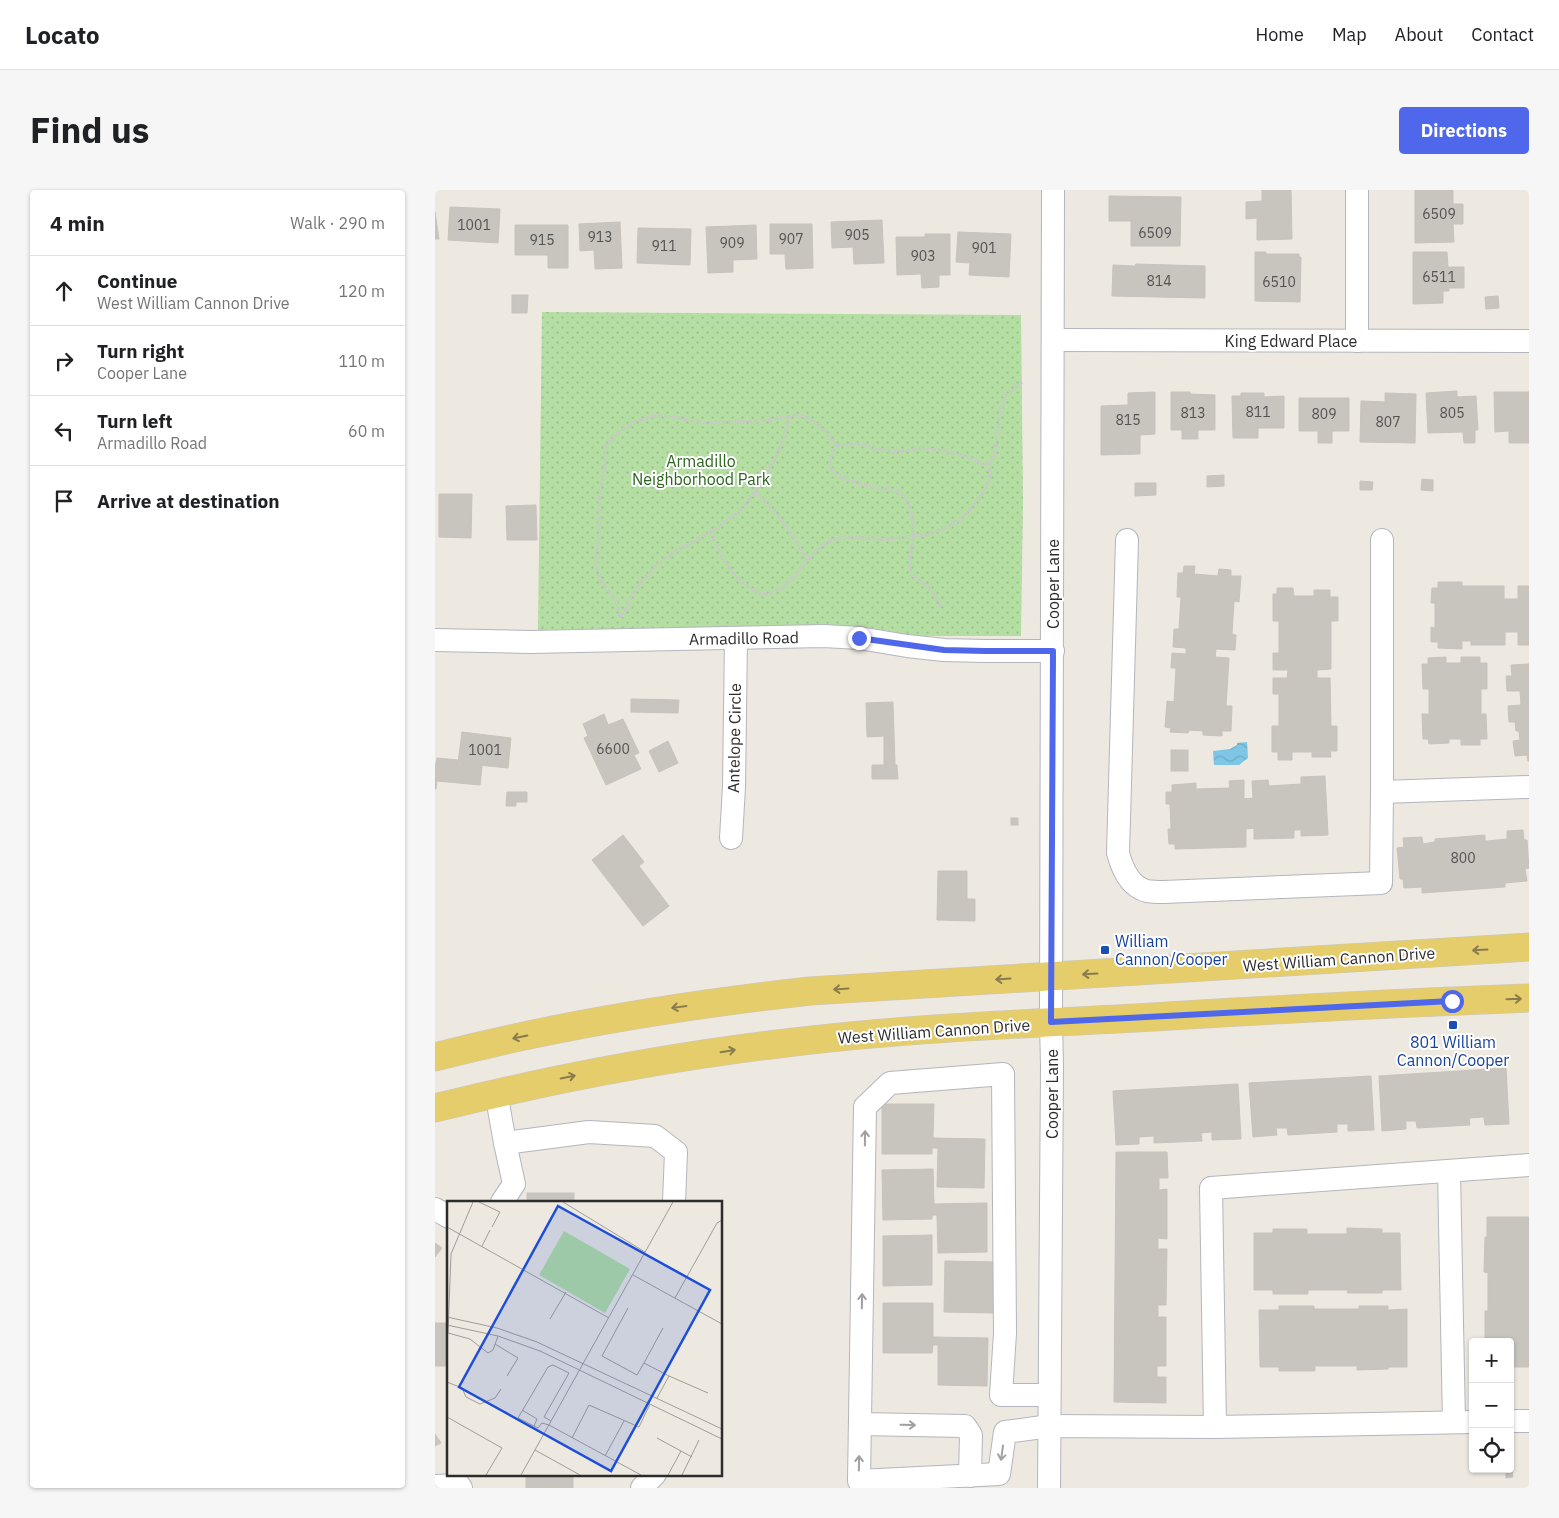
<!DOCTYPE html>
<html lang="en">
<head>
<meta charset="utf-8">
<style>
  body { margin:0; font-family:"IBM Plex Sans",sans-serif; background:#f6f6f6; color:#202124 }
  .controls { position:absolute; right:15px; bottom:15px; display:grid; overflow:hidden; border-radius:5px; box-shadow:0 1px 4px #0004 }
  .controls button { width:45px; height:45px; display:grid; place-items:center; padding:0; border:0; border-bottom:1px solid #e0e0e0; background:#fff; color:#202124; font:25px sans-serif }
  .stop { position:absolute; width:15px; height:15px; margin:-11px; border:4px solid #4f67eb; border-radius:50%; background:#fff }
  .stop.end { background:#4f67eb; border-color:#fff; box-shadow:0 1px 5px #0008 }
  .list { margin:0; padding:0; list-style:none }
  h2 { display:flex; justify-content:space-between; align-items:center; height:65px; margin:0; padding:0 20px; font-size:21px }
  h2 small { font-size:16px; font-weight:400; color:#757577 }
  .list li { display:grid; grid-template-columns:32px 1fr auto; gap:15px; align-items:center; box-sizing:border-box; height:70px; padding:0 20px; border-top:1px solid #e0e0e0 }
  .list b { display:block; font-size:19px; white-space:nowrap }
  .list p { margin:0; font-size:16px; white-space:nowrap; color:#757577 }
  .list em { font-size:16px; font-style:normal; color:#757577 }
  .icon { flex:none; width:28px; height:28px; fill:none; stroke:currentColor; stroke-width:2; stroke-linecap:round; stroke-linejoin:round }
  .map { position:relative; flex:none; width:1094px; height:1298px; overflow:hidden; border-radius:5px }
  header { display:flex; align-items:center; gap:30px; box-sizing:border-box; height:70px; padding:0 25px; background:#fff; border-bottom:1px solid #e0e0e0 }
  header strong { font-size:24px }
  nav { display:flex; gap:28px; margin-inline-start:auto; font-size:18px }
  .intro { display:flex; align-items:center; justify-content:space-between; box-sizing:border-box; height:120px; padding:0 30px }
  h1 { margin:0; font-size:35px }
  .button { padding:12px 22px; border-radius:5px; background:#4f67eb; color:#fff; font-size:18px; font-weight:700 }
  main { display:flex; gap:30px; padding:0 30px }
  aside { flex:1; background:#fff; border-radius:5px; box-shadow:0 1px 4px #0004 }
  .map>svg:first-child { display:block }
  .park { fill:url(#park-dots) }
  .water { fill:url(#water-waves) }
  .building { fill:#c8c5bf; stroke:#c8c3ba }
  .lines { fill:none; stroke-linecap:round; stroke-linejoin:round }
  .minor-casing { stroke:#b3b6be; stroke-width:24 }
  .major-casing { stroke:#c8c8c8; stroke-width:29 }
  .path { stroke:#c8c8c8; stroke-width:3; stroke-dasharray:4 2.5; stroke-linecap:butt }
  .minor { stroke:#fff; stroke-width:22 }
  .major { stroke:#e5cd6c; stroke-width:28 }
  .oneway { stroke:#887c4c }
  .oneway2 { stroke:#a0a0a0 }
  .route { stroke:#4f67eb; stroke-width:6 }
  .transit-dot { fill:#1a4fb4; stroke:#fff; stroke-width:2 }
  .labels { text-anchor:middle; stroke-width:4; stroke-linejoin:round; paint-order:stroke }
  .number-label { font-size:14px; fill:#535251 }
  .street-label { font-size:16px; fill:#2c2c2c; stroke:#fff }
  .park-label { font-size:16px; fill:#2d6521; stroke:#fff }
  .transit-label { font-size:16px; fill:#164399; stroke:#fff; text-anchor:start }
  .inset-road { fill:none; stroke:#a09d98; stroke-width:1 }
  .view { fill:#1d4ed8; fill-opacity:0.15; stroke:#1d4ed8; stroke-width:2.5 }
  .inset-edge { fill:none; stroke:#2c2c2c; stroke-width:2.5 }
</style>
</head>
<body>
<header>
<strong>Locato</strong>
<nav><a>Home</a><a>Map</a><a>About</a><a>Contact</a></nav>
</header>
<div class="intro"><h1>Find us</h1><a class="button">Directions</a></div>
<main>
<aside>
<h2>4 min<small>Walk · 290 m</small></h2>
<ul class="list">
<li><svg class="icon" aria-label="ahead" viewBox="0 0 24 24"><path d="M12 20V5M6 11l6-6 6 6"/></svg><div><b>Continue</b><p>West William Cannon Drive</p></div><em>120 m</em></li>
<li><svg class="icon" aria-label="right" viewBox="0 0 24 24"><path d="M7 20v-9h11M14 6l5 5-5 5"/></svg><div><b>Turn right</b><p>Cooper Lane</p></div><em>110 m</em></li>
<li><svg class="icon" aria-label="left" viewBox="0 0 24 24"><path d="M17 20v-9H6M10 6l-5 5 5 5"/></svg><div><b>Turn left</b><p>Armadillo Road</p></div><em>60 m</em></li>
<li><svg class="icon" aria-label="arrive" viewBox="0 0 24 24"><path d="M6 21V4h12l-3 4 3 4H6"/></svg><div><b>Arrive at destination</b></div></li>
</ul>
</aside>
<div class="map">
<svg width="1094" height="1298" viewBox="0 0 1094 1298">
  <defs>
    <pattern id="park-dots" width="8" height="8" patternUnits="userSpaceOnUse" patternTransform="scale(1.25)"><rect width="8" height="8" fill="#b4dea2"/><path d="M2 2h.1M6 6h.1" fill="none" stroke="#9bbf8c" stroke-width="1.8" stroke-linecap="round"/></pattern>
    <pattern id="water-waves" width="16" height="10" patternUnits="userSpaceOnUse" patternTransform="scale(1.25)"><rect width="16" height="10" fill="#7dc6e5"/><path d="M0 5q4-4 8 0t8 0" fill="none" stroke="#6caac5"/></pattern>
  </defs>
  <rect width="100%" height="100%" fill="#ede8e0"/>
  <polygon class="park" points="107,122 586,125 588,311 586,446 482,446 436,438 386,436 103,440"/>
  <polygon class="water" points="812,552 813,568 804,575 779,575 778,561 795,559 802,555 802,553"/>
  <g class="building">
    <polygon points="827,0 856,0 857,49 822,50 822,28 811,29 811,12 827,11"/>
    <polygon points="980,0 1018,0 1018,14 1028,14 1028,34 1018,34 1019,52 980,53"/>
    <polygon points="674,6 746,7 745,56 696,56 696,31 674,31"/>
    <polygon points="15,17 65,19 63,53 13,50"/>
    <polygon points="0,22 4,49 0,49"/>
    <polygon points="447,30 449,73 419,74 418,57 397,58 396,32"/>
    <polygon points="185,32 187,78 160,79 159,60 145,61 144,34"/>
    <polygon points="335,34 377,34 378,78 351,79 350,64 335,64"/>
    <polygon points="80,35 133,35 133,78 113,78 113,65 80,65"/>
    <polygon points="321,35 322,69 298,70 298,82 273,83 271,37"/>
    <polygon points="203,38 256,39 255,75 202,73"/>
    <polygon points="523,42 576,44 574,87 534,85 535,73 521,72"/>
    <polygon points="490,44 515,44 515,85 504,85 504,97 487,98 486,84 462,85 461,47 490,47"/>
    <polygon points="820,62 831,62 831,64 864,64 864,67 866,67 865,112 820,111"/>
    <polygon points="978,62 1012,62 1013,77 1029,77 1029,98 1014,98 1014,101 1008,101 1008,113 978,114"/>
    <polygon points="701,74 770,76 770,108 677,106 678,75 700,76"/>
    <polygon points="77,105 93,105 92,123 77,123"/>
    <polygon points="1063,106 1064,118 1051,119 1050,107"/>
    <polygon points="1022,201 1022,207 1041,206 1043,240 1040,240 1040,253 1029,253 1028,242 993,243 991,203"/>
    <polygon points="720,202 720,244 705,245 705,264 666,265 666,216 693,215 693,203"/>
    <polygon points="736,202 755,202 755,204 780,205 780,240 763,240 763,249 747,249 747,240 736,240"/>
    <polygon points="1059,202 1094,202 1094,253 1074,253 1074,241 1060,242"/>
    <polygon points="806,203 829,203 829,207 849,206 849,238 823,238 823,248 798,248 797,206 806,206"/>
    <polygon points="950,203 981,204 980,253 925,252 926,211 950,212"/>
    <polygon points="864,208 914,208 914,241 897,241 897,253 883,253 883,241 864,241"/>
    <polygon points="789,285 789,296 772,297 772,286"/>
    <polygon points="987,289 998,290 998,301 986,300"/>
    <polygon points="925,291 938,292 937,300 925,300"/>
    <polygon points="700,293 721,293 721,305 700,306"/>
    <polygon points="4,304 37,304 36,348 4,347"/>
    <polygon points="101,315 102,350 72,350 71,316"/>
    <polygon points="749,376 760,376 759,384 783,386 784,379 796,380 796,386 806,386 804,412 799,411 797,444 801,445 800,460 781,459 780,467 794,468 791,516 797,516 796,541 787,541 787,546 768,545 768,541 754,540 753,543 735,542 736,538 730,537 732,511 739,512 741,478 736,478 737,463 751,464 751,458 738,457 739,439 744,439 746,407 742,407 743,383 748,383"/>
    <polygon points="1003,392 1027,392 1027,396 1069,396 1069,409 1083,409 1083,396 1094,396 1094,455 1083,455 1083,442 1070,442 1070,455 1036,455 1036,451 1027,451 1027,459 1003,458 1003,452 996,452 996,437 1000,438 1000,413 996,413 997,398 1003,398"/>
    <polygon points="842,398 858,398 859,406 879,406 879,400 895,400 895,407 903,407 903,431 896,431 896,479 882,480 882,488 895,488 896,536 902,536 902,561 895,561 896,567 877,567 877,562 857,562 857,570 843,570 843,562 837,562 837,536 844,536 844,504 838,504 838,488 852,488 853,480 838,480 838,463 844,463 844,431 838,431 838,404 842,404"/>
    <polygon points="1011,467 1011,473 1026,473 1026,467 1045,467 1045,473 1052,473 1052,499 1046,499 1046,524 1051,524 1052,549 1045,549 1045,555 1026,555 1026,549 1014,549 1014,553 994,554 993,549 988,549 987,524 994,524 994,499 988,499 987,474 993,474 993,468"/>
    <polygon points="1094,474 1094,571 1093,571 1092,565 1080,566 1078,551 1085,550 1084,541 1081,541 1080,532 1074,532 1073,516 1086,515 1085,501 1072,501 1071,486 1077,486 1076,475"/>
    <polygon points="196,509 244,510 243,523 196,522"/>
    <polygon points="458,512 460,575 462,575 463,589 437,589 437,575 449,575 449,546 432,547 431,513"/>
    <polygon points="169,524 173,535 188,529 204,563 199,565 206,579 171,595 149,548 153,546 148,534"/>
    <polygon points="27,542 76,548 73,578 23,573"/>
    <polygon points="233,551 243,573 224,582 214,561"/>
    <rect x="736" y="560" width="17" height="21"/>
    <polygon points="2,568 23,570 23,574 47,576 45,595 2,591 1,599 0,599 0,578"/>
    <polygon points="890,586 893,645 866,646 866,640 859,640 859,648 819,649 819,638 811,639 811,657 740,659 740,654 734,654 733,639 736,639 735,614 731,614 731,602 737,602 737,595 761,593 761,599 795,598 794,591 809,590 809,609 818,608 817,591 833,590 834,596 866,594 866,587"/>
    <polygon points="72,602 92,602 92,612 81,612 81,616 71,616"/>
    <rect x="576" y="628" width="7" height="7"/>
    <polygon points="1088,640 1089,650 1092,650 1094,678 1090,679 1092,691 1070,693 1070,697 987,703 987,697 969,698 968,689 965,689 962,658 969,657 968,648 987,647 988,654 1000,652 1000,649 1050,645 1050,651 1052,651 1072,649 1072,641"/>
    <polygon points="188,645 209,672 204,676 234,716 208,736 157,670"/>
    <polygon points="503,681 532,681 532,709 540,709 540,731 502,730"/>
    <polygon points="1071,878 1074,934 1050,935 1049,927 1048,927 1034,928 1035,935 982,938 981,931 971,931 971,939 947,941 944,886"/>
    <polygon points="936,886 939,940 913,941 913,934 902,934 902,942 853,945 852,938 841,938 842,945 818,947 814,893"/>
    <polygon points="803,894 806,949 777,950 777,942 766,943 767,951 719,953 719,946 704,947 704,954 681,955 678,901"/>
    <polygon points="447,914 499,914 498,948 550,949 549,998 502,997 503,958 497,958 497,964 447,964"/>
    <polygon points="681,962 732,962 733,988 724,988 724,1000 732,999 732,1049 723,1048 723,1059 732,1059 731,1115 723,1115 723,1127 731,1127 731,1176 722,1176 722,1187 731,1187 731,1213 679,1212"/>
    <polygon points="498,979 499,1014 552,1013 552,1062 503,1063 502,1025 497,1025 497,1029 448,1030 447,980"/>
    <rect x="92" y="1003" width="47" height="9"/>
    <polygon points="1052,1027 1094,1027 1094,1177 1075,1177 1075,1152 1050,1152 1050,1121 1053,1121 1053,1083 1049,1082 1050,1047 1052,1047"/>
    <polygon points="912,1038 947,1039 947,1043 965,1043 966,1100 947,1100 947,1103 912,1103 913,1100 873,1100 873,1104 838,1104 838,1100 819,1100 819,1043 838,1043 838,1039 872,1039 872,1044 912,1044"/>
    <polygon points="497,1045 497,1095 448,1096 448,1046"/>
    <polygon points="0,1053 7,1058 0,1067"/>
    <polygon points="510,1071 561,1072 560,1123 509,1122"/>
    <polygon points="448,1113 498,1113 498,1147 553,1148 552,1196 503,1195 503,1155 498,1155 497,1163 448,1163"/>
    <polygon points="844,1116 879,1116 879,1119 924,1119 924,1116 953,1116 953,1120 972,1119 972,1177 953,1177 953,1179 922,1180 922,1176 880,1176 880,1181 844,1181 844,1177 825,1177 824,1120 844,1120"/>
    <rect x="0" y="1133" width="14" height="43"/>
    <polygon points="0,1244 6,1253 0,1256"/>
    <polygon points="1077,1281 1078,1287 1071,1288 1071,1282"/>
    <rect x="91" y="1284" width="47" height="14"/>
  </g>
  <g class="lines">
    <defs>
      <g id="minor">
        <polyline points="618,150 1094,151"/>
        <polyline points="922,151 922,0"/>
        <path d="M692,350L683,663C687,678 695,697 712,701C717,702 723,702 729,702L946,693L947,602"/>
        <polyline points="947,350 947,602 1094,597"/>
        <polyline points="0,450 95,452 389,446 424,448 472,456 509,460 550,461 618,461"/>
        <polyline points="296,648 299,597 301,448"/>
        <polyline points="61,902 70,953 79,994 67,1012"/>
        <polyline points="70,953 154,942 220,946 241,962 239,1012"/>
        <polyline points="1014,982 1019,1232"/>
        <polyline points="0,1019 14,1027"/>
        <polyline points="614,1205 566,1205 570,1143 568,884 455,893 430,917 424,1291 564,1284 570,1242 615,1236 780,1237 1038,1232"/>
        <polyline points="1075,1231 1094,1231"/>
        <polyline points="425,1234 530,1236 536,1245 535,1286"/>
        <polyline points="780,1237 776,998 1094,975"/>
        <polyline points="0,1296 24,1295 26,1298"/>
        <polyline points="207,1298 220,1284"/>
        <polyline points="614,1298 617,876 616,832 618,0"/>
      </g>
      <g id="major">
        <path d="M0,867C123,835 249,815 375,801L1094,757"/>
        <path d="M0,918C113,890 227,868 343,854C461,839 582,834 701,828C832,820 963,813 1094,808"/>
      </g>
    </defs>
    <use href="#minor" class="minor-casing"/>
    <use href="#major" class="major-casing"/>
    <g class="path">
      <polyline points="401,255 422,254 432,255 439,259 464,262 485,258 510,261 533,267 550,275 556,271 560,264 564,226 569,207 587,192"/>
      <polyline points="320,301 342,324 358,346 372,370"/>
      <path d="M275,342C281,353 286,366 293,376C299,385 317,404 328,404C360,403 370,359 399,350C414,345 429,349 444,349C458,350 465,348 478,346C483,345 489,346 493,344C513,339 531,327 543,310C547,304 552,297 554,290C555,284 555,278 556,271"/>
      <polyline points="185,427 181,411 166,391 161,376 164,344 164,309 169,279 170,257 181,244 201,231 222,225 274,233 326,231 357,226"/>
      <path d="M187,427C191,420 194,410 198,403C206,391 223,372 235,365C256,352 278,342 297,327C319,309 339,273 349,248C351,242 352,235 353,229C370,216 391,242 401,255C388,278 397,286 420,292C427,294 435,297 442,298C451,299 461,299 468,305C479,316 478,338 477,353C477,362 473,370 475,379C478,390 490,393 497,400C501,405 503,412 506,417"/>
    </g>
    <use href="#minor" class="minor"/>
    <use href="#major" class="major"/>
  </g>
  <defs><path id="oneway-shaft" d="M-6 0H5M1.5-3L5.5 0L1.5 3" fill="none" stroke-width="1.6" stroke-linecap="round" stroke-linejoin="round" transform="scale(1.25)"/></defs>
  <g class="oneway">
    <use href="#oneway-shaft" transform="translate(1045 760) rotate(177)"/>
    <use href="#oneway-shaft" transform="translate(655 784) rotate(177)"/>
    <use href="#oneway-shaft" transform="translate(568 789) rotate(176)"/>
    <use href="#oneway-shaft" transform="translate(406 799) rotate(176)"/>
    <use href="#oneway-shaft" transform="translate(1079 809) rotate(-2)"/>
    <use href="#oneway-shaft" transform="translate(244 817) rotate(172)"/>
    <use href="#oneway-shaft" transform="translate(85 847) rotate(168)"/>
    <use href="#oneway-shaft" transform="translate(293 861) rotate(-9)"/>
    <use href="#oneway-shaft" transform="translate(133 887) rotate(-12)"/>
  </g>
  <g class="oneway2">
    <use href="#oneway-shaft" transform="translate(430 948) rotate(-89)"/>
    <use href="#oneway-shaft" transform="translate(427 1111) rotate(-89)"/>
    <use href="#oneway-shaft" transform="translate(473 1235) rotate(1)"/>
    <use href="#oneway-shaft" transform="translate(567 1263) rotate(98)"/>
    <use href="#oneway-shaft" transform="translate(424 1273) rotate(-89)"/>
  </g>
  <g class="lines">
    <polyline class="route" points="424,448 509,460 550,461 618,461 616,832 1017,811"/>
  </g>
  <g class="transit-dot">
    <rect x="665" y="755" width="10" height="10" rx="2.5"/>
    <rect x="1013" y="830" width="10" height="10" rx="2.5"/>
  </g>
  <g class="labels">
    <g class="number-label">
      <text x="1004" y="29">6509</text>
      <text x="39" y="40">1001</text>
      <text x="720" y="48">6509</text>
      <text x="422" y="50">905</text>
      <text x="165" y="52">913</text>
      <text x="356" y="54">907</text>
      <text x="107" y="55">915</text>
      <text x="297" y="58">909</text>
      <text x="229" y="61">911</text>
      <text x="549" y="63">901</text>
      <text x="488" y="71">903</text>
      <text x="1004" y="92">6511</text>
      <text x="724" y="96">814</text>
      <text x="844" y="97">6510</text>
      <text x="823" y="227">811</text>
      <text x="758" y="228">813</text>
      <text x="1017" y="228">805</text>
      <text x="889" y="229">809</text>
      <text x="693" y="235">815</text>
      <text x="953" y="237">807</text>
      <text x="178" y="564">6600</text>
      <text x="50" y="565">1001</text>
      <text x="1028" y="673">800</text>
    </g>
    <g class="street-label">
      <text x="856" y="157">King Edward Place</text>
      <text transform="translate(618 394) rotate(-90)" y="6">Cooper Lane</text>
      <text transform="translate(309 448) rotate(-1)" y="6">Armadillo Road</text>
      <text transform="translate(299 548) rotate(-89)" y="6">Antelope Circle</text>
      <text transform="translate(904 769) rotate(-4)" y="6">West William Cannon Drive</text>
      <text transform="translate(499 841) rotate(-4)" y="6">West William Cannon Drive</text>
      <text transform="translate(617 904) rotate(-90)" y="6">Cooper Lane</text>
    </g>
    <g class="park-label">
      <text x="266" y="277">Armadillo<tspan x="266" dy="18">Neighborhood Park</tspan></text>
    </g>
    <g class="transit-label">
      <text x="680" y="757">William<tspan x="680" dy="18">Cannon/Cooper</tspan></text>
      <text x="1018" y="858" text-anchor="middle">801 William<tspan x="1018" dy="18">Cannon/Cooper</tspan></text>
    </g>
  </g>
  <g transform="translate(12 1011)">
    <rect width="275" height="275" fill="#ede8e0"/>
    <path d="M117,30L183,68L158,112L92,74Z" fill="#b4dea2"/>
    <path class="inset-road" d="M26,1L4,53L1,132L23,138L41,152L46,149L51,135M32,1L53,11L45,26M116,1L198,51M0,26L162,117M35,45L43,29M186,74L275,123M228,97L270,22L275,19M181,107L155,155L190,174L197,162M0,116L50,127L90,141L275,228M103,118L119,91M0,124L51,135L93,150L275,238M48,143L71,157L60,175M222,175L261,192M0,181L15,187L19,196L33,203L48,197L54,188M210,197L222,175L197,162L216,127M75,209L90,218L87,225M0,216L55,247L39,274M104,220L97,216L122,172L106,164L101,166L71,217L91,227L95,222L102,224L194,274M125,237L142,204L192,226L203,203M210,237L245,256M88,249L133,274M158,255L177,220M74,274L226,1M221,274L234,250M235,274L252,239"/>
    <path class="view" d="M111,5L263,89L164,270L12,186Z"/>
    <rect width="275" height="275" class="inset-edge"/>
  </g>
</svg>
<div class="controls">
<button>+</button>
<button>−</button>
<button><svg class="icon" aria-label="locate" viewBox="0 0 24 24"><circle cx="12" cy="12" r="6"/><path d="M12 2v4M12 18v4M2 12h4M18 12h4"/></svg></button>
</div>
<div class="stop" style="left:1017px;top:811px"></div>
<div class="stop end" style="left:424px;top:448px"></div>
</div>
</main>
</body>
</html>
